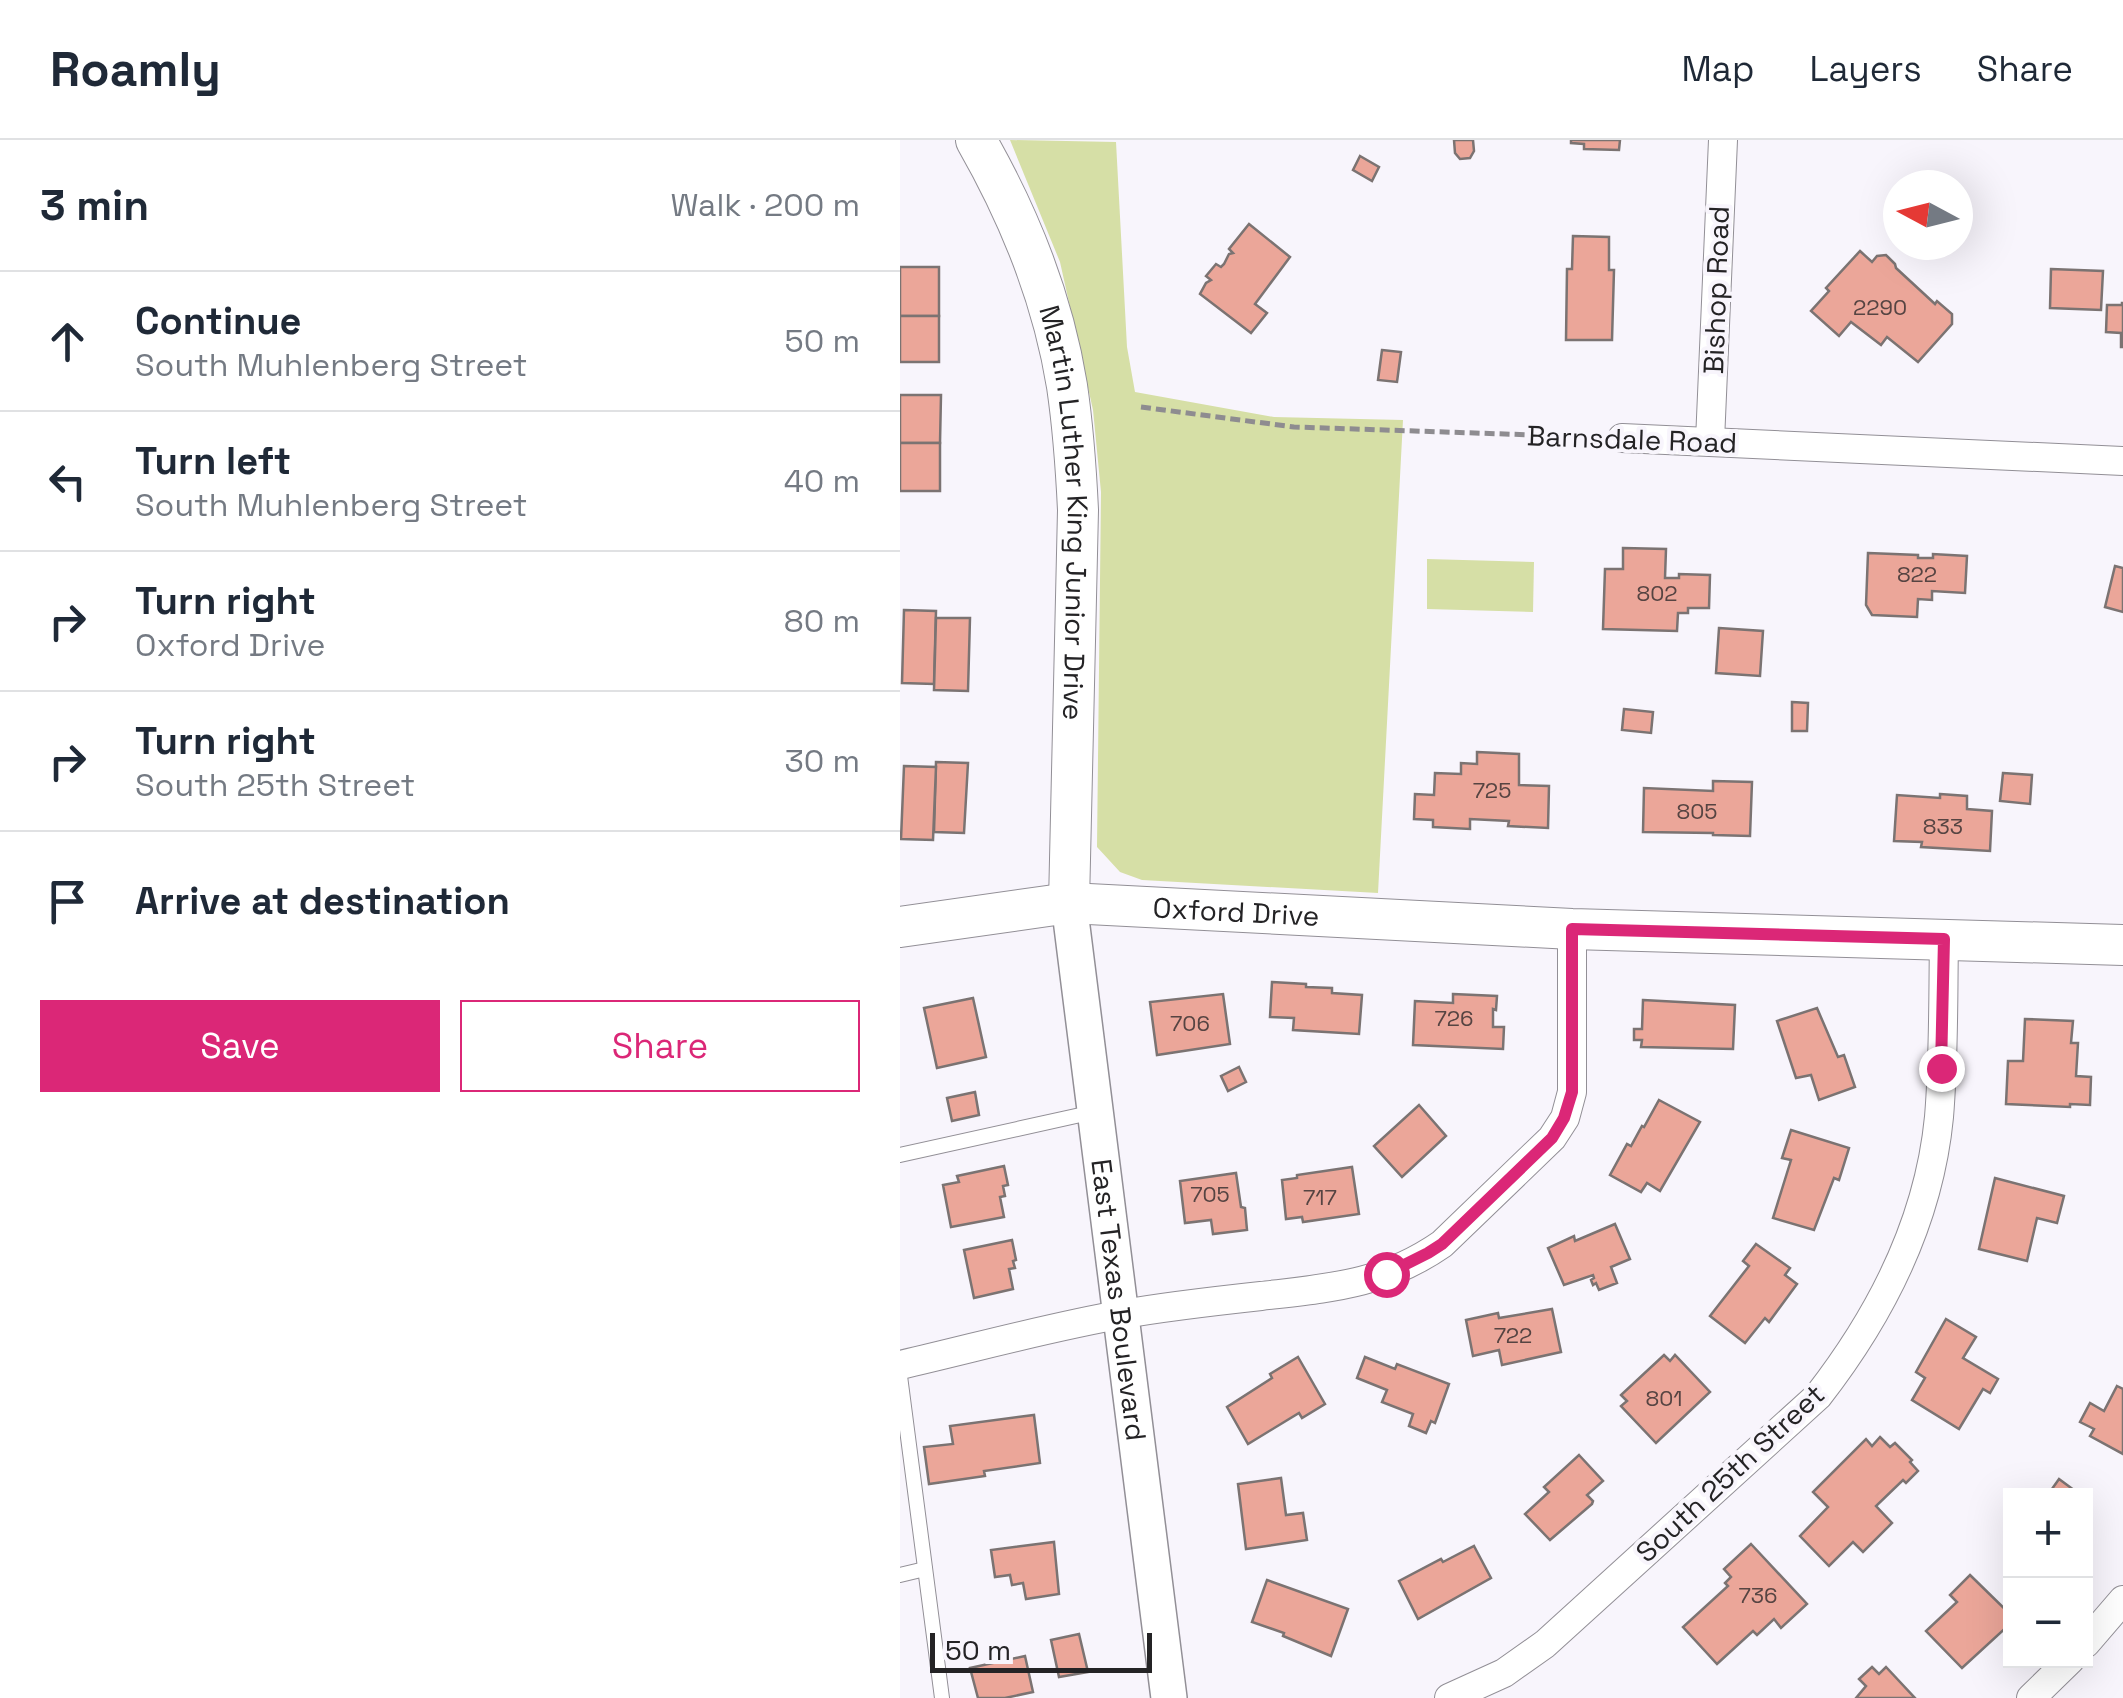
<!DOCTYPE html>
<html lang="en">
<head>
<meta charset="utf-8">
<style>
  body { margin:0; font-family:"Space Grotesk",sans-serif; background:#f6f6f7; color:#1f2937 }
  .controls { position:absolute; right:30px; bottom:30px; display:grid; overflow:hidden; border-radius:0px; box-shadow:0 10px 40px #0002 }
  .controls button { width:90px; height:90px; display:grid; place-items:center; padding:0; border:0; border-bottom:2px solid #e0e1e3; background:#fff; color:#1f2937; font:50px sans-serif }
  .compass { position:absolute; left:983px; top:30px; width:90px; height:90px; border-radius:50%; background:#fff; box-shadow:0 10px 40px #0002; rotate:277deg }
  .scale { position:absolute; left:30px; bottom:25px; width:222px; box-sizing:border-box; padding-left:10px; border:5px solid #242325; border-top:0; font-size:28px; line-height:35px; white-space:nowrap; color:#242325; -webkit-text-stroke:8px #f8f5fc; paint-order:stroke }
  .stop { position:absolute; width:30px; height:30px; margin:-22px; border:8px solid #db2777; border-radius:50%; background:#fff }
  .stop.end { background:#db2777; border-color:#fff; box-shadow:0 2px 10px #0008 }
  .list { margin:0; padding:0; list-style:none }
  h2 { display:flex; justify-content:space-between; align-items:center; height:130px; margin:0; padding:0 40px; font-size:42px }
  h2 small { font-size:32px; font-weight:400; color:#747a83 }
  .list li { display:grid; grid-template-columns:65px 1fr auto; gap:30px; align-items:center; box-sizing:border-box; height:140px; padding:0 40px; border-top:2px solid #e0e1e3 }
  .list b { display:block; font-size:38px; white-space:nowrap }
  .list p { margin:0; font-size:32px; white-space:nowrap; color:#747a83 }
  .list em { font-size:32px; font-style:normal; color:#747a83 }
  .actions { display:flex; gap:20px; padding:30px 40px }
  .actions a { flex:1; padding:22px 0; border:2px solid #db2777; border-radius:0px; text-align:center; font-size:35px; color:#db2777 }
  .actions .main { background:#db2777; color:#fff }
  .icon { flex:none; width:55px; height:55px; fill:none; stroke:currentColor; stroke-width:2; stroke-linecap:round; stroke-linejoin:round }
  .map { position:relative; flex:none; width:1223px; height:1558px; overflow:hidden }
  header { display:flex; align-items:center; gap:60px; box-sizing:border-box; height:140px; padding:0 50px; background:#fff; border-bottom:2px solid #e0e1e3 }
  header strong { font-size:48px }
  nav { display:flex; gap:55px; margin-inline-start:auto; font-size:35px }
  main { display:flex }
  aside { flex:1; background:#fff }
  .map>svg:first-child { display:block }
  .green { fill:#d6dfa6 }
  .building { fill:#eba699; stroke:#7b7372; stroke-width:2.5 }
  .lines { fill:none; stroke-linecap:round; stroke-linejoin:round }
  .service-casing { stroke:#928f96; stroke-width:16 }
  .minor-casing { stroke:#928f96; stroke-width:30 }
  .tertiary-casing { stroke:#928f96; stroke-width:38 }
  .secondary-casing { stroke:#928f96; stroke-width:42 }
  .path { stroke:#8e8c90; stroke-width:5; stroke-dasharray:10 5; stroke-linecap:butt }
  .service { stroke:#fff; stroke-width:14 }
  .minor { stroke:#fff; stroke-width:28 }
  .tertiary { stroke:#fff; stroke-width:35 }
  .secondary { stroke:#fff; stroke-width:40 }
  .route { stroke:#db2777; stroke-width:12 }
  .labels { text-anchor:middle; stroke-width:8; stroke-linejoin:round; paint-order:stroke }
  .number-label { font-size:22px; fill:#564442 }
  .street-label { font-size:28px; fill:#242325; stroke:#f8f5fc }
</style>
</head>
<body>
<header>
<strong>Roamly</strong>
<nav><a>Map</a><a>Layers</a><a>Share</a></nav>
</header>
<main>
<aside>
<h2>3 min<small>Walk · 200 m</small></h2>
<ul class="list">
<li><svg class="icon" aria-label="ahead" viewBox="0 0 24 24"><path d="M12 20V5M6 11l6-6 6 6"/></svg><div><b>Continue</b><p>South Muhlenberg Street</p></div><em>50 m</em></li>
<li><svg class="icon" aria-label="left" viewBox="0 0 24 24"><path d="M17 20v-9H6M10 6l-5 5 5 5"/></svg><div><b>Turn left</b><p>South Muhlenberg Street</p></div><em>40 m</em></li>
<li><svg class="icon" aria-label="right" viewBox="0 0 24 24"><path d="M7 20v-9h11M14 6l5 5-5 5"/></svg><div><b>Turn right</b><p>Oxford Drive</p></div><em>80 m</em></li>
<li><svg class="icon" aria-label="right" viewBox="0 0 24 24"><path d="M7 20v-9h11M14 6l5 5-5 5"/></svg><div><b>Turn right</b><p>South 25th Street</p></div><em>30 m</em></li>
<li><svg class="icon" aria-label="arrive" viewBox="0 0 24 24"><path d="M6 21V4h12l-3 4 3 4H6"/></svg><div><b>Arrive at destination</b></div></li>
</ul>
<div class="actions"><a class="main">Save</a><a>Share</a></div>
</aside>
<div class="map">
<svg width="1223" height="1558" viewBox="0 0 1223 1558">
  <rect width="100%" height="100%" fill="#f8f5fc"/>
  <g class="green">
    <polygon points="110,0 216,2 227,207 235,252 374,277 503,280 478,753 242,740 220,732 197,707 201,352 193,270 160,122"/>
    <polygon points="527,419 634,422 633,472 527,469"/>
  </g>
  <g class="building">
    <polygon points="554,0 573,0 574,11 570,18 560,19 555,13"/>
    <polygon points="671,0 720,0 719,10 684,9 684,4 671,3"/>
    <polygon points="460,16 479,27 472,41 453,30"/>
    <polygon points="349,84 390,117 355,164 367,173 351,193 300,154 306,143 311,140 306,136 316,124 321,127 324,124 329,114 333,113 329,109"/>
    <polygon points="673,96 709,97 709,130 714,130 712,200 666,200 667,129 672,129"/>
    <polygon points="960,111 972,122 977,116 986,115 995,124 996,128 1035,164 1037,161 1052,174 1052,184 1018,222 987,197 981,205 951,182 939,196 911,171 929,151 926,148"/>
    <rect x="0" y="127" width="39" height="49"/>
    <polygon points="1151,129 1203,131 1201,170 1150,168"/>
    <polygon points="1222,163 1223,163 1223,207 1221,207 1221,193 1206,192 1207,165 1222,165"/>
    <rect x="0" y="176" width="39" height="46"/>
    <polygon points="482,210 501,212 497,242 478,240"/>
    <polygon points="0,255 41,255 40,303 0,303"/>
    <rect x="0" y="303" width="40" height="48"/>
    <polygon points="723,408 766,409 765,438 779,438 779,434 810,435 809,468 788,468 788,473 778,473 777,491 703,489 705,429 723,429"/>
    <polygon points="968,413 1018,415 1018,418 1033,418 1033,414 1067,416 1065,453 1032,451 1032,460 1018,459 1017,477 972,475 966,465"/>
    <polygon points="1215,426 1223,428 1223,472 1205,467"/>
    <polygon points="4,470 36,471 34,544 2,543"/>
    <polygon points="36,478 70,478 68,551 34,550"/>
    <polygon points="819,488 863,491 860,536 816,533"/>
    <polygon points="892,562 908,563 907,591 892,591"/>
    <polygon points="724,569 753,572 751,593 722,590"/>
    <polygon points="577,612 619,614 619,645 649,646 648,688 608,686 609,681 570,679 570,689 533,687 533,680 514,679 515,654 534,655 535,633 561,634 561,623 577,624"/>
    <polygon points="36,622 68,623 64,693 34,692"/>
    <polygon points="4,626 36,627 33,700 1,699"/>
    <polygon points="1103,633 1132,635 1130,664 1100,661"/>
    <polygon points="813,641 852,642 850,696 813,695 813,693 743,692 744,648 813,651"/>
    <polygon points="1040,654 1067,656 1067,669 1092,671 1090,711 1021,707 1022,702 994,701 997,655 1040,658"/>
    <polygon points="372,842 406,844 406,847 432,848 432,853 462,855 459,894 393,890 394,878 370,877"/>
    <polygon points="323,854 330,904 257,915 250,862"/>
    <polygon points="553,854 597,856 596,870 593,869 593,887 604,887 603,909 513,905 515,861 553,863"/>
    <polygon points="73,858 86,917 37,928 24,868"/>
    <polygon points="743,860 835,865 833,909 741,907 742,900 734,900 734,889 742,889"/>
    <polygon points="917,868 938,917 944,915 955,947 919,960 911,935 896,938 877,881"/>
    <polygon points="1125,879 1173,881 1171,903 1178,903 1176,936 1191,937 1190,965 1170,964 1170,967 1106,964 1108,921 1123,921"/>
    <polygon points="339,927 346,942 328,951 321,936"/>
    <polygon points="75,952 79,975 52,981 47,958"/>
    <polygon points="759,960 800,982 760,1051 747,1043 741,1052 710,1035 727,1004 731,1006 742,986 744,987"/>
    <polygon points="519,965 546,996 502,1037 474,1006"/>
    <polygon points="891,990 949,1008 939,1040 934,1038 914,1090 873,1078 891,1020 882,1018"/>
    <polygon points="104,1026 108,1045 103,1046 105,1056 100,1057 104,1077 51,1087 43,1045 59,1042 57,1036"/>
    <polygon points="452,1027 459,1074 403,1082 402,1077 386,1079 382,1040 397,1038 397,1035"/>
    <polygon points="336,1033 341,1067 345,1068 347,1090 313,1094 311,1080 285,1083 280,1041"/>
    <polygon points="1095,1038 1164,1056 1157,1083 1137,1078 1127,1121 1079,1109"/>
    <polygon points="715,1084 730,1119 711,1127 717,1143 699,1150 696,1143 693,1145 691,1140 694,1138 693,1135 664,1145 648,1108 674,1096 675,1101"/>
    <polygon points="112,1100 116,1120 113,1121 115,1128 109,1129 113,1149 74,1158 64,1110"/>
    <polygon points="856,1104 890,1128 885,1135 897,1144 869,1182 865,1178 845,1203 810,1176 849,1126 843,1121"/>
    <polygon points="652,1169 661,1212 602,1225 599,1210 573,1216 566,1180 598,1173 599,1178"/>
    <polygon points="1046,1179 1076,1197 1063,1218 1098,1239 1090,1253 1083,1249 1059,1289 1012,1260 1025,1238 1016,1232"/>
    <polygon points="764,1215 770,1221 775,1215 810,1252 756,1303 721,1266 727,1261 721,1255"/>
    <polygon points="398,1217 425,1264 402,1278 399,1273 348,1304 327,1267 372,1238 370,1234"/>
    <polygon points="465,1217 495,1229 497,1224 549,1244 535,1283 531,1281 526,1293 509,1286 513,1274 482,1262 487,1250 457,1238"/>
    <polygon points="1217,1246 1223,1249 1223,1314 1190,1296 1194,1289 1180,1282 1190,1263 1204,1271"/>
    <polygon points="134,1275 140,1323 84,1331 85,1336 29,1344 24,1307 53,1304 50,1286"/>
    <polygon points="980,1297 990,1307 995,1303 1012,1320 1010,1322 1018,1331 1006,1343 1003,1340 976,1366 992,1383 963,1412 953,1402 929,1426 900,1396 928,1367 913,1352 966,1299 972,1306"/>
    <polygon points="679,1315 703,1341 687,1355 693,1361 692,1364 650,1400 625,1374 649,1352 644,1347"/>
    <polygon points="381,1338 386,1375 403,1373 407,1400 346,1409 338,1344"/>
    <polygon points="1159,1339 1182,1356 1147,1356"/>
    <polygon points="154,1402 159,1454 126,1459 123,1443 112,1445 110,1435 95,1437 91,1410"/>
    <polygon points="851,1404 907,1464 881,1488 874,1479 857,1495 853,1491 817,1524 783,1487 828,1446 825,1443 831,1437 824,1429"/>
    <polygon points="574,1406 591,1438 518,1479 499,1441 541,1419 543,1422"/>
    <polygon points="1070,1435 1110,1474 1110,1484 1062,1528 1026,1491 1057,1462 1050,1455"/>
    <polygon points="367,1440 448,1469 431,1516 383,1496 384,1493 352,1482"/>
    <polygon points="179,1494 188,1532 159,1537 151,1500"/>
    <polygon points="125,1516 133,1552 105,1558 78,1558 70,1528"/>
    <polygon points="972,1527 979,1534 986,1527 1015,1558 956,1558 966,1546 959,1539"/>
  </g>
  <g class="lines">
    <defs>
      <g id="service">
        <polyline points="0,1015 194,972"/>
        <polyline points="0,1236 42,1558"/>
        <polyline points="0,1435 25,1429"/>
      </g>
      <g id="minor">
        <polyline points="722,298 1223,321"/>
        <polyline points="810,301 823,0"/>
        <path d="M0,1225C74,1208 149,1187 224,1174C269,1166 315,1161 361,1156C429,1148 483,1145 542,1104L652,998L665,978L672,952V789"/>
        <polyline points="1186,1503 1223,1460"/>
        <path d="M549,1558L604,1533L645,1504L918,1256C981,1175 1029,1081 1039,977C1044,918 1043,858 1044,799"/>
        <polyline points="1131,1558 1170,1520"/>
      </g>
      <g id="tertiary">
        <path id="s1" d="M169,763L269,1558"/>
      </g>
      <g id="secondary">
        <path id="s2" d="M76,0C120,77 153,159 167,246C173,287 176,328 178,370L169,763"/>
        <path id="s3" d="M0,787L169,763L672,789L1223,805"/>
      </g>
    </defs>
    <use href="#service" class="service-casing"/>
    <use href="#minor" class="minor-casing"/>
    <use href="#tertiary" class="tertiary-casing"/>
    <use href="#secondary" class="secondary-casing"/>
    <polyline class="path" points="241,267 394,287 694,297"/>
    <use href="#service" class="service"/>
    <use href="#minor" class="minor"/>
    <use href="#tertiary" class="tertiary"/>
    <use href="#secondary" class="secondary"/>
  </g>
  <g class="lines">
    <polyline class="route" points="486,1134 528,1113 542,1104 652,998 664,978 672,952 672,789 1044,799 1041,928"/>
  </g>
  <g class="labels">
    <g class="number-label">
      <text x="980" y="175">2290</text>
      <text x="1017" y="442">822</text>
      <text x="757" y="461">802</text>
      <text x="592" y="658">725</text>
      <text x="797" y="679">805</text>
      <text x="1043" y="694">833</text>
      <text x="554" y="886">726</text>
      <text x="290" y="891">706</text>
      <text x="310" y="1062">705</text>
      <text x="420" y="1065">717</text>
      <text x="613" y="1203">722</text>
      <text x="764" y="1266">801</text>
      <text x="858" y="1463">736</text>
    </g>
    <g class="street-label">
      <text transform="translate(816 150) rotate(-88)" y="10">Bishop Road</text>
      <text transform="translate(732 299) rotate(2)" y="10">Barnsdale Road</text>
      <text dy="10" stroke="none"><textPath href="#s2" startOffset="390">Martin Luther King Junior Drive</textPath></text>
      <text dy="10" stroke="none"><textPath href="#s3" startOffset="338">Oxford Drive</textPath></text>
      <text dy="10" stroke="none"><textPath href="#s1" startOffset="400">East Texas Boulevard</textPath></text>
      <text transform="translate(830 1333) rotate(-43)" y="10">South 25th Street</text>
    </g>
  </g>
</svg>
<div class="controls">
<button>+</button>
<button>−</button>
</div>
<svg class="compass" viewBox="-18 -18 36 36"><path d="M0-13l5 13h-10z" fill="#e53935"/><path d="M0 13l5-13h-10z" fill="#747a83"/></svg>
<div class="scale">50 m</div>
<div class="stop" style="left:486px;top:1134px"></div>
<div class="stop end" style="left:1041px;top:928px"></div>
</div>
</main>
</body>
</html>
